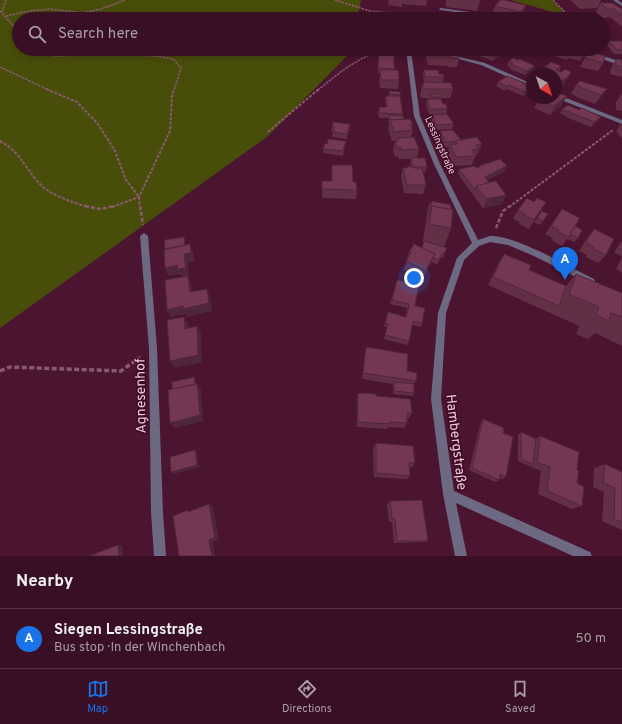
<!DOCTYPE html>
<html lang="en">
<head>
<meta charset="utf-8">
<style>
  body { margin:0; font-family:Overpass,sans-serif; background:#431d31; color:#f1f3f6 }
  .compass { position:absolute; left:526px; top:68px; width:36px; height:36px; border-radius:50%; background:#380f24; box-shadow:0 2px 6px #0003; rotate:140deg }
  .you { position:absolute; left:414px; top:278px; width:14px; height:14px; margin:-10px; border:3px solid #fff; border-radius:50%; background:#1a73e8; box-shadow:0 0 0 6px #1a73e833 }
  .badge { display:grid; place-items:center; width:26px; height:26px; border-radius:50%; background:#1a73e8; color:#fff; font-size:13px; font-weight:700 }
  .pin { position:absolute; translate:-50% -33px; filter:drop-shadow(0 1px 2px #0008) }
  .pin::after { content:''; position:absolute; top:21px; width:14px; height:12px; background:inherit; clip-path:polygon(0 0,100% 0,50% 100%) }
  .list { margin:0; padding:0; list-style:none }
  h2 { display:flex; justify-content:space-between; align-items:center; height:52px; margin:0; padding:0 16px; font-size:17px }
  h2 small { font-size:13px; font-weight:400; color:#ab9ca6 }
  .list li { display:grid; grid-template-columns:26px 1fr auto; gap:12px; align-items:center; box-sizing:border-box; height:60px; padding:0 16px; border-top:1px solid #522f41 }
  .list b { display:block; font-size:15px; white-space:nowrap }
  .list p { margin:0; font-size:13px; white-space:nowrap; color:#ab9ca6 }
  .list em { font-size:13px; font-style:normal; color:#ab9ca6 }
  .icon { flex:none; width:22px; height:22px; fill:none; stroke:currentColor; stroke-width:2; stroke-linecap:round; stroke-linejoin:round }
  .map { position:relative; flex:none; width:622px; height:556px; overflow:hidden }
  .search { position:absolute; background:#380f24; box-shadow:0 2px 6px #0003; left:12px; right:12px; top:12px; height:44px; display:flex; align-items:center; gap:10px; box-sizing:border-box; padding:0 14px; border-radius:22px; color:#ab9ca6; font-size:15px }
  .sheet { height:112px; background:#380f24 }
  nav { display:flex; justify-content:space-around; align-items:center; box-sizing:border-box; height:56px; border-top:1px solid #522f41; background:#380f24; font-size:11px; color:#ab9ca6 }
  nav a { display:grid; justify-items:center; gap:2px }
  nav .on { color:#1a73e8 }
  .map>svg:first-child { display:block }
  .green { fill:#494d0a }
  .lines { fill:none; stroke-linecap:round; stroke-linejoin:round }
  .path-far3 { stroke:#8a5a71; stroke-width:1.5; stroke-dasharray:2.5 1; stroke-linecap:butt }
  .path-far2 { stroke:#8a5a71; stroke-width:2; stroke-dasharray:3 1.5; stroke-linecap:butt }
  .path-far1 { stroke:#8a5a71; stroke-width:2.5; stroke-dasharray:4 2; stroke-linecap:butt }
  .path { stroke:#8a5a71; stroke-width:3.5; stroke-dasharray:5 2.5; stroke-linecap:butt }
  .service { fill:#6d6983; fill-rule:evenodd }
  .minor { fill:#6d6983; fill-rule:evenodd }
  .wall { fill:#632f47 }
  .shaded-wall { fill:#50263a }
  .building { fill:#733753; stroke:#50263a }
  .labels { text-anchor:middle; stroke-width:3; stroke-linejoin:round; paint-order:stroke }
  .far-street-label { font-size:10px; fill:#eecbd9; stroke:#3f0926 }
  .near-street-label { font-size:14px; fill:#eecbd9; stroke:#3f0926 }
</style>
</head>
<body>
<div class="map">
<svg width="622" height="556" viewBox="0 0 622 556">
  <rect width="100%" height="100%" fill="#4b1430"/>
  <g class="green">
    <polygon points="0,0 361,0 357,19 19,19 19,49 350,49 349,54 267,137 0,328"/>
    <polygon points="511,0 552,0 570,17"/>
  </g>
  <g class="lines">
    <g class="path-far3">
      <polyline points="335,0 373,12"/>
      <polyline points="553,0 572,19"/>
      <polyline points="0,11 19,32"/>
      <polyline points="2,12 6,0"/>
      <polyline points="6,16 29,11 51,9 82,13 101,9 125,0"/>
      <polyline points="35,49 45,54 56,56 114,54 155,56 173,59 181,68 174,90"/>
      <polyline points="82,55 90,49"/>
      <polyline points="0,67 49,90"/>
      <path d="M318,90C334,77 361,54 382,52C387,51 393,53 398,53"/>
    </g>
    <g class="path-far2">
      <polyline points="46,89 77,102 98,124 115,151 126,180 139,197 140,207"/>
      <polyline points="268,132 319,89"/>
      <path d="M0,141C20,152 24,166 38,182C49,195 72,202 88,207"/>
      <polyline points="112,207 139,197 170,131 172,96 174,89"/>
      <polyline points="509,207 613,130"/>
    </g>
    <g class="path-far1">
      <polyline points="85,206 100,209 115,206"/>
      <polyline points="140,206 143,225"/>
      <polyline points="496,228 503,211 510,206"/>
      <polyline points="138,359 140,357"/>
    </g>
    <polyline class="path" points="0,371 10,367 121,371 139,358"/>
    <g class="service">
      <polygon points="441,8 478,13 488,19 483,19 477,15 440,10 439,9"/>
      <polygon points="388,14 407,18 409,19 402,19 387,16 386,15"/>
    </g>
    <g class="minor">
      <polygon points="613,0 618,0 622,3 622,6"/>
      <polygon points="426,17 463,18 465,19 418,19"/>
      <path d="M406,49H430L439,52L437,53L428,51H411L420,116L440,164L478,240C482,239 486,237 490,236C513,234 571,268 594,279L595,281L594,283H588L534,256L508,245L490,242L479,246L464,260L446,313L441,399L454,491L590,552L592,556H573L456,503L467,556H455L443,494L431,399L438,313L457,258L472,243L434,164L414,116Z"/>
      <polygon points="574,49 581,49 622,62 622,66"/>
      <polygon points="447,54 485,63 532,84 532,88 481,65 447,56"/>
      <polygon points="556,94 622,120 622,124 556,98"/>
      <polygon points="144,233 148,236 157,348 163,512 166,556 154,556 151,512 149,348 140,236"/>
    </g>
  </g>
  <g class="wall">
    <polygon points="389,0 427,0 426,6 402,4 402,7 388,5"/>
    <polygon points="446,0 480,0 477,11 446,7"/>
    <polygon points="570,0 601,0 597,8 580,9"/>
    <polygon points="600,3 622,9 622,26 621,26 617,23 618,22 616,22 610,17 603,18 596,12"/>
    <polygon points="526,5 523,13 519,19 512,19 492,14 495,6"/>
    <polygon points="609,41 622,41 622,54 614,54 607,45"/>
    <polygon points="445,49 458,49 457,52"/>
    <polygon points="530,49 544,49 540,53"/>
    <polygon points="428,50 449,52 459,59 457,67 448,67 448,66 428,65 426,58"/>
    <polygon points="480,51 502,52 500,56 493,61 479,56"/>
    <polygon points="553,51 586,53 584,57 580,61 568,58 566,60 551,55"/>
    <polygon points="588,51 603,63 598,71 580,67"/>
    <polygon points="394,53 394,70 399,80 398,89 380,88 379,79 380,73 378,73 379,54 383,55"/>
    <polygon points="616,59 622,60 622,77 610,74 611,68"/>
    <polygon points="518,60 535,66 533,70 525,75 510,69 510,67 507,66 509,61"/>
    <polygon points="561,66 559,71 564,85 558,89 556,89 556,74 541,74 544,67"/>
    <polygon points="424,70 439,74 444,77 443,82 424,82 423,74"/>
    <polygon points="424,82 453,89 450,98 440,98 440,99 443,104 447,109 446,114 429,114 426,104 427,99 430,99 430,98 421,98 420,94 422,85 423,85"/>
    <polygon points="498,82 531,91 523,96 507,89 505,91 496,86"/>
    <polygon points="576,85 607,89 601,97 595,104 576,97 576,96 571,94"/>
    <polygon points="389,91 400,95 400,97 403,114 402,116 404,119 413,124 412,128 413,130 411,137 419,149 417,158 427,167 425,172 423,172 426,185 423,194 404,193 401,177 403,168 407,168 411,167 410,163 411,159 399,159 398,156 395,157 393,150 395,141 396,140 392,141 388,129 389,124 388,118 379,118 378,112 379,107 386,107 385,100 386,96 389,96"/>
    <polygon points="622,93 622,111 616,110 616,102"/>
    <polygon points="539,99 562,105 550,115 534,108"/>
    <polygon points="562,109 579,110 598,121 591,127 566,117 567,115 565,116 560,113"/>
    <polygon points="432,115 454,124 452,129 435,130 431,119"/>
    <polygon points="622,123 622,139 616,131"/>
    <polygon points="332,126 350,129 347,139 332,137 333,131 331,131"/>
    <polygon points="440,131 461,140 482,144 478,153 477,153 475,158 474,159 472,165 453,166 447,154 449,147 445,147 439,136"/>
    <polygon points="346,141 343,156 323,153 323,149 327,144"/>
    <polygon points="332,165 353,182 357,190 356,199 322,198 322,181 331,181"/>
    <polygon points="479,166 505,171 487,180 489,183 506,195 502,204 483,208 473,195 458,174 459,169 476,168 478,168"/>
    <polygon points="534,202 546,202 529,229 519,224 520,222 513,219 518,210"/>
    <polygon points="430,203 451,210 451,228 444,247 445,253 443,258 441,257 437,265 432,262 423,278 404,270 409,252 422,248 428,207"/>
    <polygon points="562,209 578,238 574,242 567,239 562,246 551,240 553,238 545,234"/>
    <polygon points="548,214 540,225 534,222 537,218"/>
    <polygon points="594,229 606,255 598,263 586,257 587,255 579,251 587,238"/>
    <polygon points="622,241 622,256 614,253 619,244"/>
    <polygon points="504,254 529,270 566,286 576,274 622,293 622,346 595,333 588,339 576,334 579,326 488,285 499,262"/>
    <polygon points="622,257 622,273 616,269"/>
    <polygon points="397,280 415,306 422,323 421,327 412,325 409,341 407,345 384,339 387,327 384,327 388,312 406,317 407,308 390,304"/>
    <polygon points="366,347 407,371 416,381 414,384 414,393 413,396 393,394 393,384 362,379 365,354"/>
    <polygon points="358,393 376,396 412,413 408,419 407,419 407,423 404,428 388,427 387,429 357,427 357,399"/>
    <polygon points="483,419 503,433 506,477 502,479 500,477 499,480 495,482 469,470 481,422"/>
    <polygon points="521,432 536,439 540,436 577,470 577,483 582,506 572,509 538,494 541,471 518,461 518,435"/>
    <polygon points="376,443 415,463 411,468 409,467 410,476 407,479 374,477 373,448"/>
    <polygon points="605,464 622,472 622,530 602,521 604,492 593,487 594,468"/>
    <polygon points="390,501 428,541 424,542 394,543 392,522 389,522 387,504"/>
  </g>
  <g class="shaded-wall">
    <polygon points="526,5 523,13 518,19 521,12"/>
    <polygon points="541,49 544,49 540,53"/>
    <polygon points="502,52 500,56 493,61 495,57"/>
    <polygon points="586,53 584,57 580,61 582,56"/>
    <polygon points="535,66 533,70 525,75 527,71"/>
    <polygon points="569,76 564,85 558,89 562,81"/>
    <polygon points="509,85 507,89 505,91 507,86"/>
    <polygon points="532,87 531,91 523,96 525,92"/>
    <polygon points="607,89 601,97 595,104 601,95"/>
    <polygon points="567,96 562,105 550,115 554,106"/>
    <polygon points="601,117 598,121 591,127 594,122"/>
    <polygon points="350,124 350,129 347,139 347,134"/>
    <polygon points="507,166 505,171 483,182 485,177"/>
    <polygon points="506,195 502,204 483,208 487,199"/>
    <polygon points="184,237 185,241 187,254 190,244 193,253 195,261 188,263 189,276 188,276 191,284 193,300 180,274 169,276 165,268 177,265 186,268 165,254"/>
    <polygon points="435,254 432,262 423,278 426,270"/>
    <polygon points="207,289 210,297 212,311 187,317 186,314 171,317 167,310"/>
    <polygon points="184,317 188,324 189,336 185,329"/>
    <polygon points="197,326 201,334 202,362 174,368 170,361"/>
    <polygon points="194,377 196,380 197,391 174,396"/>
    <polygon points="197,384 201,390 203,421 175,428 170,423"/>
    <polygon points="195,450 197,452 199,467 174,474 171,472"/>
    <polygon points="209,504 213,507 219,539 213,542 215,556 212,556 209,540"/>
    <polygon points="118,545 122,546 123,556 119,556"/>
  </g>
  <g class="building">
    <polygon points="500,0 504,0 526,5 521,12 495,6"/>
    <polygon points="600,3 612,3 622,9 622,13 620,14 614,9 608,9"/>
    <polygon points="372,10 391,12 390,19 370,19"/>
    <polygon points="460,14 480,18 479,19 457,19"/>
    <polygon points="533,16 547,18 546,19 529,19"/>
    <polygon points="609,41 622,41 622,50 617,50"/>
    <polygon points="483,49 494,49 502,52 495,57 480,51"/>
    <polygon points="555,49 573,49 586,53 582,56 570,54 568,56 553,51"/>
    <polygon points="428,50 443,50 448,51 449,52 457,52 459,59 451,58 450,57 430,57"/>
    <polygon points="588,51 605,56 603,63 585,58"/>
    <polygon points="384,52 394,53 394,69 378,68 379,54 384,55"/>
    <polygon points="513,58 518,60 520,59 535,66 527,71 511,64 513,63 509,61"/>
    <polygon points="616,59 622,60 622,67 616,66"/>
    <polygon points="551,62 561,66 556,70 562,72 565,69 571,72 569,76 562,81 556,78 556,74 546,74 548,73 544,71 548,68 544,67"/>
    <polygon points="380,70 398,70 399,80 381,80"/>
    <polygon points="424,70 438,70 439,74 443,74 444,77 425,77"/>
    <polygon points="507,76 532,86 532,87 525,92 509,85 507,86 498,82"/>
    <polygon points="580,81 607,89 601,95 581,88 582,87 576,85"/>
    <polygon points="424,82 451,83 453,89 423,89 422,85 424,85"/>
    <polygon points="389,91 401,92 400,95 389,94"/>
    <polygon points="556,92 567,96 554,106 539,99 540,98 556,98"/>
    <polygon points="431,94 440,94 440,97 432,97"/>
    <polygon points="386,96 400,96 403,114 380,113 379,107 387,107"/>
    <polygon points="427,99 441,99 443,104 446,104 447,109 430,109"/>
    <polygon points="568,105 579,110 582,108 601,117 594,122 569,112 570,110 568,112 562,109"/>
    <polygon points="447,114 454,124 436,125 432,115"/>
    <polygon points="389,115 403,116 404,119 390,120"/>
    <polygon points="410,119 413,124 410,124 413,130 394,132 390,120"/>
    <polygon points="333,122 350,124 347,134 333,132 334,126 332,126"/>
    <polygon points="453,130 461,140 455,141 455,142 446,142 440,131"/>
    <polygon points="414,137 419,149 401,150 400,147 397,148 395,141 398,141 397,138"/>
    <polygon points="477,137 482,144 476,145 479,149 472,150 475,156 456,157 450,145 458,144 455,141"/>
    <polygon points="328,139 346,141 343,151 323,149 325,143 327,144"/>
    <polygon points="411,158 425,158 427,167 413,167"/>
    <polygon points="500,159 507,166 485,177 489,183 476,186 475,190 459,169 475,166 476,168 480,167 479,166"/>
    <polygon points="332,165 352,165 353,182 356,182 357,190 322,189 322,181 332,181"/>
    <polygon points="408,166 414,168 422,168 426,185 407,185 403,168 407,168"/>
    <polygon points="496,181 506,195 487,199 476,186"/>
    <polygon points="527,198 534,202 537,198 546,202 534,220 524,215 525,214 518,210"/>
    <polygon points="432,201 451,205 451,210 432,206 429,215"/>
    <polygon points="432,206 453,210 451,228 429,224"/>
    <polygon points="562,209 580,218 569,237 558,232 559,230 551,226"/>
    <polygon points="542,211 548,214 543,221 537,218"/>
    <polygon points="575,226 582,230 578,238 570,234"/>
    <polygon points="594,229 614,239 606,255 593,249 594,247 586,242"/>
    <polygon points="184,237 185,245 165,249 164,240"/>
    <polygon points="424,241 447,248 445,253 443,253 438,260 433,258 435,254 422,248"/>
    <polygon points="622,241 622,250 618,248"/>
    <polygon points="190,244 191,253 184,254 186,268 178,269 177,265 165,268 164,250"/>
    <polygon points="414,244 435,254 426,270 406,261 411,253 409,252"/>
    <polygon points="504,254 531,265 529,270 566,286 559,306 493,277"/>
    <polygon points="576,274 622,293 622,317 611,313 609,321 596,315 599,307 569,294"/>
    <polygon points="188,276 190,292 207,289 209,303 183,309 183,306 167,310 165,280"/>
    <polygon points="397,280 419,285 415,306 425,308 422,323 413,321 409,341 385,335 388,324 385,323 388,312 406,317 408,310 409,304 392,300"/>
    <polygon points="184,317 185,329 197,326 198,355 170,361 167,320"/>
    <polygon points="366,347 408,354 407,371 417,373 416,381 363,373"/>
    <polygon points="194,377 195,384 172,390 172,382"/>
    <polygon points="395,382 414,384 414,393 394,391"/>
    <polygon points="197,384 200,415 170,423 168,390"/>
    <polygon points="358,393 376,394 376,396 410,399 412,413 407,413 407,423 390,422 390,424 358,422"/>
    <polygon points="483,419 504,428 503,433 513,437 506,477 500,474 499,480 472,468"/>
    <polygon points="521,432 536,439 533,464 521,459"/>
    <polygon points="540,436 579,452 577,470 579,471 577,483 584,487 582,506 547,491 550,467 537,462"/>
    <polygon points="376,443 413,446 415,463 409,463 410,476 376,473"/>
    <polygon points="195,450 197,465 171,472 170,457"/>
    <polygon points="605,464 622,472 622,522 614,519 615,488 603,483"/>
    <polygon points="422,500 428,541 397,541 395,519 392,519 390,501"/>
    <polygon points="209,504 215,537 209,540 212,556 179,556 173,516 188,510 188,512"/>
    <polygon points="118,545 119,556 89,556"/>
  </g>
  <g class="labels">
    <g class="far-street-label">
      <text transform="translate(441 145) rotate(66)" y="4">Lessingstraße</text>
    </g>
    <g class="near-street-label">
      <text transform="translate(140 396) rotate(-91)" y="5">Agnesenhof</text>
      <text transform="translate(457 442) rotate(83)" y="5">Hambergstraße</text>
    </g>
  </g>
</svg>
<svg class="compass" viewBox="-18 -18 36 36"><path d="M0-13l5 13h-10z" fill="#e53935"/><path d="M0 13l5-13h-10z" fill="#ab9ca6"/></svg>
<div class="you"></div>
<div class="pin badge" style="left:565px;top:280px">A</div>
<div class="search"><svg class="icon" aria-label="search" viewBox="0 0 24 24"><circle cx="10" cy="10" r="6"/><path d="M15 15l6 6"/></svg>Search here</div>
</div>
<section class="sheet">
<h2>Nearby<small></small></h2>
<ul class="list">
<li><span class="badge">A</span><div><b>Siegen Lessingstraße</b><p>Bus stop · In der Winchenbach</p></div><em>50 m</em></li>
</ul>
</section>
<nav>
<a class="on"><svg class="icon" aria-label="map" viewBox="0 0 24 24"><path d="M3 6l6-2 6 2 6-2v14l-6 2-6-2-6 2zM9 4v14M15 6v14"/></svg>Map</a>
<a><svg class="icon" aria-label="directions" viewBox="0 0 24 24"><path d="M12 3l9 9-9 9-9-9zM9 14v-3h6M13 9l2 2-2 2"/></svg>Directions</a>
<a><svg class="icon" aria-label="saved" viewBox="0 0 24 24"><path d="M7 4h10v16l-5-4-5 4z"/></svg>Saved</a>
</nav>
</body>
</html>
